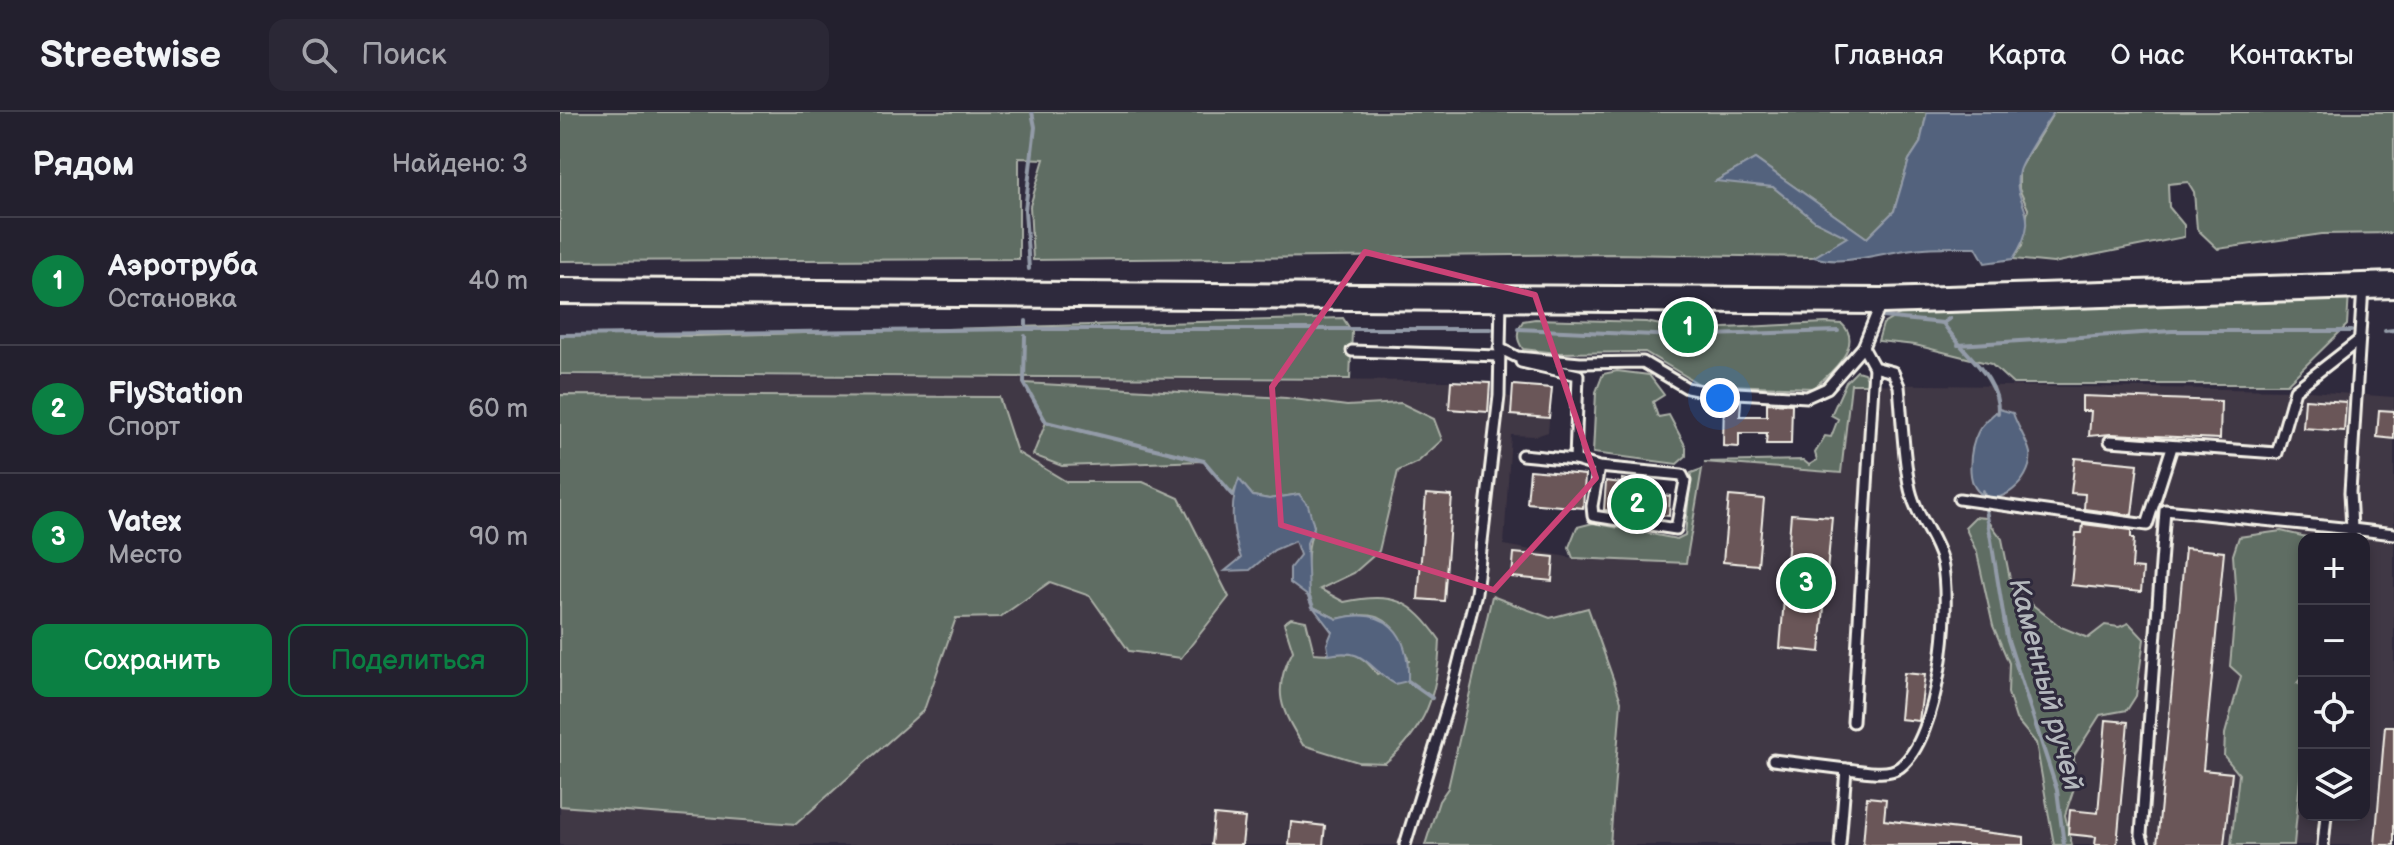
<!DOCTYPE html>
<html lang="ru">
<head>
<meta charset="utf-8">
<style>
  body { margin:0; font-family:"Balsamiq Sans",sans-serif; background:#2b2836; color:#f1f3f6 }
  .controls { position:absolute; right:24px; bottom:24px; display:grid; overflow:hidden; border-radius:16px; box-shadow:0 4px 12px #0003 }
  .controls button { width:72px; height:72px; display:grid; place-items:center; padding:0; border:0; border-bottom:2px solid #403e4a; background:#23202e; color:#f1f3f6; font:40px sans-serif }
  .you { position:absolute; left:1160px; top:286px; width:28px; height:28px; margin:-20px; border:6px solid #fff; border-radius:50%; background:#1a73e8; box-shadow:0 0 0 12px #1a73e833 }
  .badge { display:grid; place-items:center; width:52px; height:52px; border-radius:50%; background:#0b8043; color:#fff; font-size:26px; font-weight:700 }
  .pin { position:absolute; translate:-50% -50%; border:4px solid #fff; box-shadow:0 2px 8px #0006 }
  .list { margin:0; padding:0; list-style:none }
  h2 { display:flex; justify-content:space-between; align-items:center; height:104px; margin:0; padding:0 32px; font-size:34px }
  h2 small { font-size:26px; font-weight:400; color:#a3a3aa }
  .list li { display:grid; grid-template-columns:52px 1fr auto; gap:24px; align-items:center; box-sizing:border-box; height:128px; padding:0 32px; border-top:2px solid #403e4a }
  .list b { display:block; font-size:30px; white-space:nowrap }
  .list p { margin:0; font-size:26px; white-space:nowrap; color:#a3a3aa }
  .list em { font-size:26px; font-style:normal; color:#a3a3aa }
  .actions { display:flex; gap:16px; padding:24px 32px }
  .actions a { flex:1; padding:18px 0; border:2px solid #0b8043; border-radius:16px; text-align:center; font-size:28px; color:#0b8043 }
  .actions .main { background:#0b8043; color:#fff }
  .icon { flex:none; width:44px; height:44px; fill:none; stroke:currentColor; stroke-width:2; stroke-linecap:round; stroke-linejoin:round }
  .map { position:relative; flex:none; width:1834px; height:733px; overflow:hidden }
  header { display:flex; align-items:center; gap:48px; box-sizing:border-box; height:112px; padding:0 40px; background:#23202e; border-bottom:2px solid #403e4a }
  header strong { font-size:38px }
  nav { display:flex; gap:44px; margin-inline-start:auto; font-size:28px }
  .search { width:560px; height:72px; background:#2b2836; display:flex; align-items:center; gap:20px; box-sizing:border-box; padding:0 28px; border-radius:16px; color:#a3a3aa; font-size:30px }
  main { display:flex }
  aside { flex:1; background:#23202e }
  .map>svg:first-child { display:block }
  .built { fill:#413745; fill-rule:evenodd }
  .green { fill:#5f6d63; stroke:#aaafa6; stroke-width:2 }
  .water { fill:#53627d; stroke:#939ba8; stroke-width:2 }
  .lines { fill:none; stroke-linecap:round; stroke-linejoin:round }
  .stream { stroke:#939ba8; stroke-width:4 }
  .building { fill:#6b5659; stroke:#f4f1e8; stroke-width:2 }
  .lane-casing { stroke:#f4f1e8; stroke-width:15 }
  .secondary-casing { stroke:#f4f1e8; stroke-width:30 }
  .lane { stroke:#2f2a3d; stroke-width:9 }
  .secondary { stroke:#2f2a3d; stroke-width:24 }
  .marked { fill:none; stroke:#cc4377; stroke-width:6; stroke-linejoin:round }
  .labels { text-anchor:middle; stroke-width:6; stroke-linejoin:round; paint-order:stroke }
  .water-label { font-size:28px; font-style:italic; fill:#b4b8bd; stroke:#2f2a3d }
</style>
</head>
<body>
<header>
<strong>Streetwise</strong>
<div class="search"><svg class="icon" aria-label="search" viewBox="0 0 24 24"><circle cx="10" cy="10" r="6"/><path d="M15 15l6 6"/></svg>Поиск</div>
<nav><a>Главная</a><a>Карта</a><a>О нас</a><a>Контакты</a></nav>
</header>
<main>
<aside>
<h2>Рядом<small>Найдено: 3</small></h2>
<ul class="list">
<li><span class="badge">1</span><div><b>Аэротруба</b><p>Остановка</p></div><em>40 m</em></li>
<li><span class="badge">2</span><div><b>FlyStation</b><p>Спорт</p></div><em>60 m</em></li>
<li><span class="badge">3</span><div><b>Vatex</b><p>Место</p></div><em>90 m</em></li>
</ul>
<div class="actions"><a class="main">Сохранить</a><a>Поделиться</a></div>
</aside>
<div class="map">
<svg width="1834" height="733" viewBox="0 0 1834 733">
  <rect width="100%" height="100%" fill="#2f2a3d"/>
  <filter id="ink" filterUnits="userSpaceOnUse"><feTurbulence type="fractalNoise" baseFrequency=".0125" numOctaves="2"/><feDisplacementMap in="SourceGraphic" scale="16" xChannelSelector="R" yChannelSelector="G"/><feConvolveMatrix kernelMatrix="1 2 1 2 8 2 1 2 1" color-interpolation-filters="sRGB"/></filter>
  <g filter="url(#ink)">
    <path class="built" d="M0,264L891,269L930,271L929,282L951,285L953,273L992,277L988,320L976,324L951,323L944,433L1013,446L1125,451L1144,350L1281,361L1291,272L1735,278L1834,285V733H0ZM1744,427H1804V703H1744Z"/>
    <g class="green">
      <polygon points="0,0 1367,0 1360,31 1349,48 1334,99 1307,126 1195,47 1158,68 1213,75 1255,109 1288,125 1254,145 1052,142 473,148 470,94 484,47 459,46 459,147 0,149"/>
      <polygon points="1494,0 1834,0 1834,121 1762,122 1658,137 1637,117 1634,80 1628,70 1608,72 1609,95 1624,113 1624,125 1493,151 1453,147 1462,134 1468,97 1459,77 1459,57"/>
      <polygon points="1789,181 1787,213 1727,272 1453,272 1431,252 1355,233 1318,229 1323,212 1344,200"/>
      <polygon points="783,206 792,220 790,267 0,262 0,222 135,224"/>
      <path d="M975,207L1086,210L1125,218L1266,211L1282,212C1305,233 1269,263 1253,276L1139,272L1085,240L997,241L963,237C956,227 956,220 963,209Z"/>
      <polygon points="1057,259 1089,263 1104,283 1093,290 1098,305 1109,303 1126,335 1126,344 1117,352 1033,341 1036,280 1043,262"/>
      <polygon points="1297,259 1304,261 1310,272 1291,272 1281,361 1144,350 1243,348 1249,353 1257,348 1255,341 1265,324 1271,325 1278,307 1271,303 1286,270"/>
      <path d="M464,271L726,286L787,294L841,291L874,307L882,328L858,350L838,359L819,439L794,461L760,477L784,490C833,480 851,487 880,528C878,581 866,617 825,651L798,650L743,633C721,598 711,578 733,539L724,511L731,506L746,509L754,541C786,545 794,531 817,562L849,549C834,510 823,495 777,507L753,495C744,474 746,436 754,414L739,382L709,387L693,384L679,368L673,383L644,349L502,354L473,343L486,310Z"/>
      <polygon points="0,283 439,285 457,340 507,370 583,370 619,386 669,485 621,546 569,539 530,484 490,470 440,505 396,506 364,598 236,712 0,694"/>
      <polygon points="1142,357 1126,451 1013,446 1009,435 1017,415 1033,411 1117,427 1125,423 1131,361"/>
      <polygon points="1415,405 1426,406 1442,427 1452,477 1501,515 1528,526 1545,513 1559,515 1569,511 1584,527 1576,584 1567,598 1540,603 1514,644 1514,676 1505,703 1512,733 1494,733 1476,631 1456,607 1448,581 1449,551 1433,514 1417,441 1405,415"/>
      <polygon points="1721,419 1755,427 1744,427 1744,563 1737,571 1744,574 1744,622 1734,733 1671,733 1679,662 1664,644 1665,622 1681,564 1670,554 1676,488 1673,443 1679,425"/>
      <polygon points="932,484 990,506 1028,496 1061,589 1050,733 865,733 879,689 888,676"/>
    </g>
    <g class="water">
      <path d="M1367,0H1494C1486,11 1462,48 1459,59C1450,95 1486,96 1453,147L1425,151L1416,135C1395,135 1373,134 1353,137C1323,140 1283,155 1254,145L1287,125L1255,109L1213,75L1156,69L1195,47L1307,126L1334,99L1349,48L1360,31Z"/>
      <path d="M1439,297L1453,301C1457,314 1467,328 1470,341C1474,363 1445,395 1423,383C1404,373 1410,336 1418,320C1422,311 1432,304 1439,297Z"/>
      <path d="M679,367L693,384L709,387L739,382L748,393L754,415L747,431L749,485L730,471V456L740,443L735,429L714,438L690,458L665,459L681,446C672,421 669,392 679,367Z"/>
      <path d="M753,495L777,507C826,494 850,520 848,569L835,572C807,556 806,535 769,543L767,532L772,520Z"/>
    </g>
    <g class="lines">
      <g class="stream">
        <polyline points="469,157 465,98 475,15 472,0"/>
        <polyline points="1322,205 1383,211"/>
        <path d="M1390,206L1383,211C1401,240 1440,264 1438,301"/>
        <polyline points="466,209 466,217"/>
        <polyline points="958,217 1117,224 1278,219"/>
        <polyline points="1825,219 1834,218"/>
        <polyline points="0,223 466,217 931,217"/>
        <polyline points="465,224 464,271 486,310 644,349 673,383"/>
        <polyline points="1398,233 1612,219 1791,219"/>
        <polyline points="1423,379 1447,525 1497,678 1504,733"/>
        <polyline points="749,485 753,495"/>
        <polyline points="848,569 872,586"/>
      </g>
    </g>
    <g class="building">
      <polygon points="891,269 930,271 928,300 889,297"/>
      <polygon points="953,273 992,276 989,306 951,303"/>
      <polygon points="1522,284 1661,289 1660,327 1551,322 1529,324 1531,299 1522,299"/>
      <polygon points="1745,287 1786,290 1784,319 1743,316"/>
      <polygon points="1164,288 1181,289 1180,304 1207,304 1207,291 1232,292 1231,332 1206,332 1207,321 1179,321 1179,335 1163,334"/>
      <polygon points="1819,298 1834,299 1834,327 1817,325"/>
      <polygon points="1515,346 1578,352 1572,403 1524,397 1525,382 1511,381"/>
      <polygon points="970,358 1025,363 1023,396 967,391"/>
      <polygon points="1062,367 1094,372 1093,382 1110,384 1109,404 1044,398 1046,369 1062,371"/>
      <polygon points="866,382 892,384 884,489 858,487"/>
      <polygon points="1169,384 1204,387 1198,453 1163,450"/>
      <polygon points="1231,402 1272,405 1260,540 1220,536"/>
      <polygon points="1523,412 1571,418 1571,426 1574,426 1572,456 1583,457 1581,480 1511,473 1516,421 1522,421"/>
      <polygon points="1625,436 1664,440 1643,658 1672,661 1664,733 1597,733"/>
      <polygon points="954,441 994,445 992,469 952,465"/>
      <polygon points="1344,561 1365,563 1359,609 1340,607"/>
      <polygon points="1546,608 1568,610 1557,733 1535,733 1536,725 1508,722 1510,698 1538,701"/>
      <polygon points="1825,614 1834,614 1834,733 1815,733"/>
      <polygon points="1307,685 1326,687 1324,708 1464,725 1464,733 1303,733"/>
      <polygon points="654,703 685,706 682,733 651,733"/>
      <polygon points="731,710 765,714 763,733 729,733"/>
    </g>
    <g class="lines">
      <defs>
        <g id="lane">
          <polyline points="1803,175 1790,380 1792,417 1834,422"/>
          <polyline points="939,236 957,245 1020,251 1083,250 1127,276 1142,279 1247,285 1267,276 1303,235"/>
          <polyline points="792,239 939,244"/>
          <polyline points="961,250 1018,263 1015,348"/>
          <polyline points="1550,329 1717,341 1735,278 1798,229"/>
          <polyline points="962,343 1015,348 1039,355 1122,363 1125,369 1116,417 1033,404 1032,394 1039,355"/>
          <polyline points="1399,387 1587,413 1612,335"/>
          <polyline points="1293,610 1314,255"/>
          <polyline points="1213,648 1286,657"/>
          <polyline points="845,733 889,589 916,481 939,284 941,188"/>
          <path d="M1280,733L1286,657C1301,658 1327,665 1340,655C1379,625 1392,497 1382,450C1376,424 1354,403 1349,372C1343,340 1342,306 1339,274L1333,260L1314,255L1303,235L1321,191"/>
          <polyline points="1584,733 1581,723 1605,398 1792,417 1791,427"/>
          <polyline points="1763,733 1766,703"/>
        </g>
        <polyline id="secondary" points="0,179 1322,189 1834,173"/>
      </defs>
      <use href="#lane" class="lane-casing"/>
      <use href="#secondary" class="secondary-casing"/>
      <use href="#lane" class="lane"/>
      <use href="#secondary" class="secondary"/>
    </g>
  </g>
  <path class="marked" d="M805,140L975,183L1036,366L934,478L721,413L712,275Z"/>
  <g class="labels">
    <g class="water-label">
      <text transform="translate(1487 572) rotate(75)" y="10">Каменный ручей</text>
    </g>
  </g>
</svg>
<div class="controls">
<button>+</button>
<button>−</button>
<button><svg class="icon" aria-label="locate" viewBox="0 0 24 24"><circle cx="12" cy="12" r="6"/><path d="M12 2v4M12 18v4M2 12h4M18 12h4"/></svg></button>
<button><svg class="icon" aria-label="layers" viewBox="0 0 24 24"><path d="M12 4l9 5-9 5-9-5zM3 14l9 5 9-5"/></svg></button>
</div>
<div class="you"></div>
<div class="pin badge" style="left:1128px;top:215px">1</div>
<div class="pin badge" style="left:1077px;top:392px">2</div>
<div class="pin badge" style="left:1246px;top:471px">3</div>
</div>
</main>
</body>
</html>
